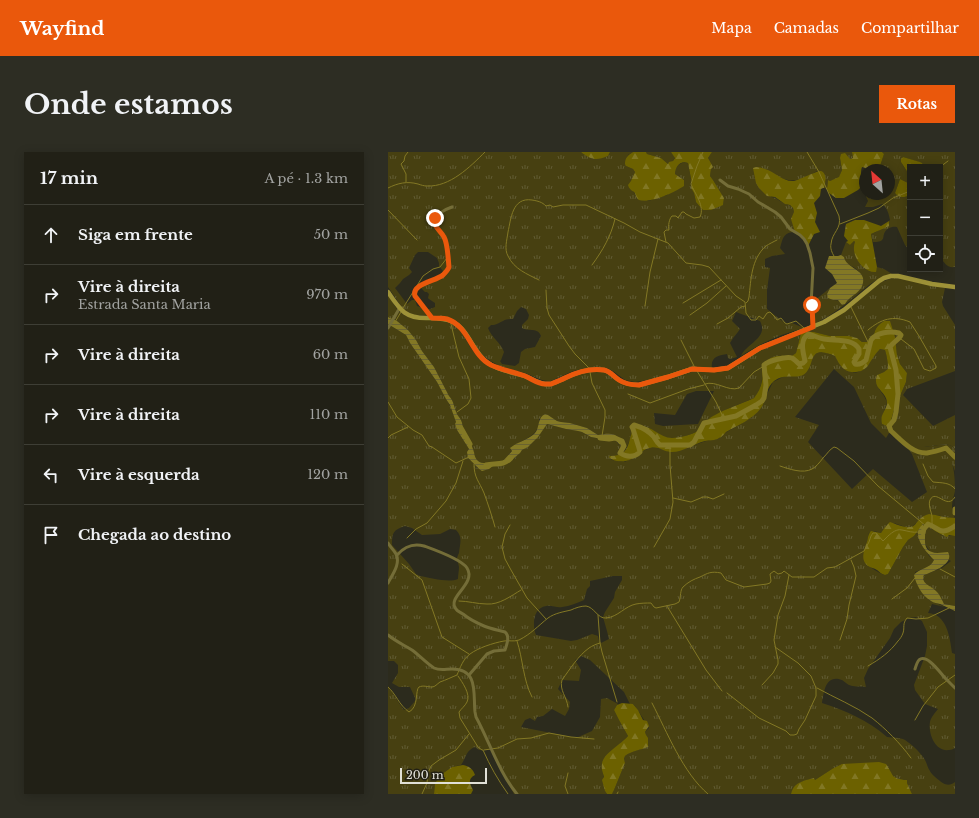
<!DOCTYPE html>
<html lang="pt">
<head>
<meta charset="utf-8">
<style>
  body { margin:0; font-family:"Libre Baskerville",serif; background:#2d2d23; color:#f1f3f6 }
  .controls { position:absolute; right:12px; top:12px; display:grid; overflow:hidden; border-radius:0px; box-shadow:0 2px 10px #0003 }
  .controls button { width:36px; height:36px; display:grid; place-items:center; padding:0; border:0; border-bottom:1px solid #3e3e35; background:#212016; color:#f1f3f6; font:20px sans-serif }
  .compass { position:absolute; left:471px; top:12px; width:36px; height:36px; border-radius:50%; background:#212016; box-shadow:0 2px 10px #0003; rotate:333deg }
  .scale { position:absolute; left:12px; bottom:10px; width:87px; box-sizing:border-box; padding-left:4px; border:2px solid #e1e0d7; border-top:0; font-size:11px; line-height:14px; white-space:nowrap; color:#e1e0d7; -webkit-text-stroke:3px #232114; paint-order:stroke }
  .stop { position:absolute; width:12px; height:12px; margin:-9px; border:3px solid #ea580c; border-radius:50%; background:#fff }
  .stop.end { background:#ea580c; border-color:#fff; box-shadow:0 1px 4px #0008 }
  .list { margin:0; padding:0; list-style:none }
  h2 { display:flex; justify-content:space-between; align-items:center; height:52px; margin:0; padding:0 16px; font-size:17px }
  h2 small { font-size:13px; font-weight:400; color:#a2a3a1 }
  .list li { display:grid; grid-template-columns:26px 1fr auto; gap:12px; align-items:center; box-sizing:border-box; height:60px; padding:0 16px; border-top:1px solid #3e3e35 }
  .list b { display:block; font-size:15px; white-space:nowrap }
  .list p { margin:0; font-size:13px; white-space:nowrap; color:#a2a3a1 }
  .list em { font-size:13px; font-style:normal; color:#a2a3a1 }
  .icon { flex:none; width:22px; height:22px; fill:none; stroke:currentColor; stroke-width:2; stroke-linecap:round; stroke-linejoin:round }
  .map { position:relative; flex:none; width:567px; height:642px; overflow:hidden; border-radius:0px }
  header { display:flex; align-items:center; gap:24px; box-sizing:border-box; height:56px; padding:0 20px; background:#ea580c; color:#fff }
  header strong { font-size:19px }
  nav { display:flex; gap:22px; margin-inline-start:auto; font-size:14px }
  .intro { display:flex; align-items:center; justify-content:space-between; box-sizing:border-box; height:96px; padding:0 24px }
  h1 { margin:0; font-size:28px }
  .button { padding:10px 18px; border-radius:0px; background:#ea580c; color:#fff; font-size:14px; font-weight:700 }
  main { display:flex; gap:24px; padding:0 24px }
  aside { flex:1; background:#212016; border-radius:0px; box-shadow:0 2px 10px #0003 }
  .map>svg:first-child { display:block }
  .grass { fill:url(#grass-tufts); fill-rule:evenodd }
  .forest { fill:url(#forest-firs) }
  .wetland { fill:url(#wetland-marsh) }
  .water { fill:url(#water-rules) }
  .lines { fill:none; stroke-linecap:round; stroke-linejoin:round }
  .stream { stroke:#837825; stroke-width:1 }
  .river { stroke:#837825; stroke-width:5 }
  .street { stroke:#746d38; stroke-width:3 }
  .secondary { stroke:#9e9238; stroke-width:4.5 }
  .route { stroke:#ea580c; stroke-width:5 }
</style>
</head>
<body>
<header>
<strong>Wayfind</strong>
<nav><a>Mapa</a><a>Camadas</a><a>Compartilhar</a></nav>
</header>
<div class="intro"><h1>Onde estamos</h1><a class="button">Rotas</a></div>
<main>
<aside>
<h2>17 min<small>A pé · 1.3 km</small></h2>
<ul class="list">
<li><svg class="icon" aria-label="ahead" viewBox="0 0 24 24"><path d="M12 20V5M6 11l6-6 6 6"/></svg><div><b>Siga em frente</b></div><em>50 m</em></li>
<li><svg class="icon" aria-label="right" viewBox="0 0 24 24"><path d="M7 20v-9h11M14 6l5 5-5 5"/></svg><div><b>Vire à direita</b><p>Estrada Santa Maria</p></div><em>970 m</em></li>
<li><svg class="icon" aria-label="right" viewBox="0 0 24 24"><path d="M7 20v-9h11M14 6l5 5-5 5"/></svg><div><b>Vire à direita</b></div><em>60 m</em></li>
<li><svg class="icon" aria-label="right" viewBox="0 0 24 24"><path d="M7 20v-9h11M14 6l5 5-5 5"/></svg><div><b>Vire à direita</b></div><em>110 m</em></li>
<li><svg class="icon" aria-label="left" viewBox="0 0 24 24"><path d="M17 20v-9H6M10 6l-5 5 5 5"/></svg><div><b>Vire à esquerda</b></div><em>120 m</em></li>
<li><svg class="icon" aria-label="arrive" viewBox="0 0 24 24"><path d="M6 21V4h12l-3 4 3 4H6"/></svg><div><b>Chegada ao destino</b></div></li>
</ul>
</aside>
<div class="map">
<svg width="567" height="642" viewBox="0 0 567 642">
  <defs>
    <pattern id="grass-tufts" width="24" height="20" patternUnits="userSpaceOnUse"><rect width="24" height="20" fill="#474011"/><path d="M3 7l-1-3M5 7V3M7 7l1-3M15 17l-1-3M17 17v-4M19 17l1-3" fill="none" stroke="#615b33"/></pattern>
    <pattern id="forest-firs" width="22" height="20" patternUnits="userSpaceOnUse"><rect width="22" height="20" fill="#6c6100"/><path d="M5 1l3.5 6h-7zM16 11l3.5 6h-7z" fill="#817724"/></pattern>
    <pattern id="wetland-marsh" width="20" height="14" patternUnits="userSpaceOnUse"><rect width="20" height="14" fill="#474011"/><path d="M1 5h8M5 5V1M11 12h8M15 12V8" fill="none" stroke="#615b33"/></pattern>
    <pattern id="water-rules" width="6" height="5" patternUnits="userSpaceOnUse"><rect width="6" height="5" fill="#837825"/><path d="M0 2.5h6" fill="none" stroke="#6a6330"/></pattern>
  </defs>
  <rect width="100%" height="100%" fill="#2c2b1d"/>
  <g class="grass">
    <path d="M0,0H193L205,7L220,4L222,0H245L240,3L238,14L245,17L247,20L241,36L245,39L249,46L253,48L260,49L279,43L296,28L287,22V17C290,13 294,9 300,11L304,33L303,36L306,41L308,50L335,53L336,46L325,28L322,24L323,17L320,6L324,0H464L465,6L462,7L452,6L454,18L451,26L442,29L440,28L439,37L436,36L438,29L429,19C415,27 406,32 391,25L383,45C387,45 390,48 394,50C397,52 401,53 403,54C408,58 407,74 407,80C396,80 395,85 392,96L397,102L384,104L377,107V115L382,116L379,138V157L398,172L404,171L416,176C393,182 373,191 353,204C359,191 381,186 372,169L348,160L344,169L352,177C348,183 346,184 342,191L349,205L342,207L340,206L339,202C331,203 322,205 324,216L309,215L267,227L247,230L237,228L225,219L219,216L206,215L185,219L163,229C154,230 146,224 137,221C128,218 119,217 110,213C92,205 81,186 70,170L58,165L52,164L27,163L20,160L15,157L0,135ZM30,100H40L49,106L51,111V114L55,119L54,122C46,125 40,130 31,134L37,140H39L41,142L40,146L41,147L47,151V155L42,157H38L35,154L32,155L29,154L27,148H24L19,152L7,136L12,131L15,127L21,123L24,120L21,116L27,103ZM133,155L138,157L141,163L140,167L134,173V176C141,180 150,175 153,184L147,195L137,197L133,200L131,211L127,214L114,212L112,209L113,208L116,200C113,191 103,185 100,176L103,173C109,173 110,171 115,169C118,167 122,167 125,167L129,159Z"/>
    <polygon points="258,0 283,0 287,5 285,9 280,12 273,6 259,2"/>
    <path d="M494,0H567V115C558,116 557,111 552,105V15H537L534,11L515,5C514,6 513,7 513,8C513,14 522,19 522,29L520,31L512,27L507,41C513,45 516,46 522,43V99L517,93L509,75C504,74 498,76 496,82C495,84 496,86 494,88C492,90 487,90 485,90L483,82L488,80L501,71V69L502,68C501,62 499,55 494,52L485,55H477L480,49L477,42H501V18H483L492,14L496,2Z"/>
    <path d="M466,89L489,117V115L496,117L504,122C484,126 471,143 455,154C446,161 436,167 426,172V149L442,136L439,142L445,148L459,149C471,140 483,129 467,116C462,113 457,112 456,105L453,103L458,90L462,93Z"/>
    <path d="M505,126H511L557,136L554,150L555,154L567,173V219L519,237L515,243L545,274L567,263V297L564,294L558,292L536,295H519L504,276L498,286L483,271L466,235L446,217L407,265L431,273L420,290L464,337L485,317L524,350L539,340L524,302C529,303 534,303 540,303C545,302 550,299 555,300C567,304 567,329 567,339C566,344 564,349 564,354C564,359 565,362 567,366H562L553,364L541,362L531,368L524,375L520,376L506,371L499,372L497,377L493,381L486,379L481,381L479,389L480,414C486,417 492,422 497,423L500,422L515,395L520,388L526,384L530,379V383L541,404L546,408C543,415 534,417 527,420L537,443L541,448L557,455L544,452L540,461C559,462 562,486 564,501L567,502V596C565,597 563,598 561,598C547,600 540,581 542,570C543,565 547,561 550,557L537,552L527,538L526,533L537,504L539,494V480L534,469L528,465L521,466L513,470L506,477L502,486L480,517L476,526L478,535C474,534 469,535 465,534C461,534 457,530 454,528C437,522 436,540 434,551C458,559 480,568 499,585C505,586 511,585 517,588C523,592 531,599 535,605C539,610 539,615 542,619C542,620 545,623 546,624C552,629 559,637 567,630V642H524L519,631V628L507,626L503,621L500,615L444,617L427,628L426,626C415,629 406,631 403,642H221H224L226,638L237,611L236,608L237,604C243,599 252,598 260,595L257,580L261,576C258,571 248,554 245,552C244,552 243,552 242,552L236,540L202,508L193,504L187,508L193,518L191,529L174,528L170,537L182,550L181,557L177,564L164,557L155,564L149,565L147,569L142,566L137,568L133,575L188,586L204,579L212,565L213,547L219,546L230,552L229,553L226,558L231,568L240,584C231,597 215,598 215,618C214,621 216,624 216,627C217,632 216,638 219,642H126L107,607L103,598H91L87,595C78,598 78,606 73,613L64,615L54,622L47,631L46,642H0V534L15,557L17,558L21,556L28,548L22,535H11L4,531L10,521V513L6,509H0V172L18,183L22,191L49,230L66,261L68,270L69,278L81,297L80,306L84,309L89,316L102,311C93,312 87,310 85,300C85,299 86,298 85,297C84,293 82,292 81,288C74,284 76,274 73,268C72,266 70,264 69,262C66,256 66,249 61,244L46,215L34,199L28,188L20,178L9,169L0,165V143C4,148 7,156 12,160C27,174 49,162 65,172C74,178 79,191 85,199C88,203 91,205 94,208L154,233L186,223L207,219L217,220L236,232L268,231L303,220L332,219L370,198L413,181L408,201L404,205L396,203L374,218C375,228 373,238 366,246C352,252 337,257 324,265C319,267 317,272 313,276C307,283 288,287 279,286C275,285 261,277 257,274L243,282C242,289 240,292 237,298C232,304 231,304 222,304L223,307L224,308L237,310L255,299L262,296L270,295L281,300L289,299L318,289L326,288L331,286L337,281L363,266L377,246L385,230L397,224H412L420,218L425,204L429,201L436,200L447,204L453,213L466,221L470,220L478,216L483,208L486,202L492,197L497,198C499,205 500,211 500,218L496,220L489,223L491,237L496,244L499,250L493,268L494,272L501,275L506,258L518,230L519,221L512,212L509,203L507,185L496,169C491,172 487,176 486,183L479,190H474L469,186L461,184H442L426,180H418L432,174L493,130ZM308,239H326L310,272L275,274L267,272L266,261L287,263L299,242ZM160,263L169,269L173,270L182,271L199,276L210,283C220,282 224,280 233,287L231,293L226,286L224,285L214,287L203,285L194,280L190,279L178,277L159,272C153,279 147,289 140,295C138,296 136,297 134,298C127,305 127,310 116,309L124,298L122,297C130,289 144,287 149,277C151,274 151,270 151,267ZM17,374L24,376L34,383L52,382L62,377L68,378C75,385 72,391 71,401C67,409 70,408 71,415C71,419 70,423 70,427C61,431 42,426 32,424L28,422L21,412L4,393C4,381 5,378 17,374ZM225,424H234V428L227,440L226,446L217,460L215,465L219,479L221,487L213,491L211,489L210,484L204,482L189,488L183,489L148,483C144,473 145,456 158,454C164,453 169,456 174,455C182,454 189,451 196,448L199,437L202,434V429Z"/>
    <path d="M539,371L544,373C545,378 551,383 557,384C560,384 564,383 567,384V454L556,452C554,448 552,443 548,440C544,435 535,433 535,425L536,423L554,416L563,409L548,401L543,400L541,398L537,392L535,372Z"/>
  </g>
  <g class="forest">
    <path d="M193,0H222L220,4C208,9 203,8 193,0Z"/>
    <path d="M245,0H258L259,2L273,6L280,12L281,10L285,9L287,6L283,0H324L320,6L325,15L323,17L322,24L325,28L336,46L335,53L323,58H315L308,50L306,41L303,36L304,32L300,11C292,8 287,15 287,22L296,28V34C287,40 262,52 251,48C248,46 248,43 246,40C243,38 241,37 240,33L243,29L247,20L245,17L238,14L237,12C237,6 240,3 245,0Z"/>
    <path d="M464,0H494L496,2L492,14C489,15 483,18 481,18C479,18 477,15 474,15C472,20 473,29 476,34L473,35L470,38L456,46H448L441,41L439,37L440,28L442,29L451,25L454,18L452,6L453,2L457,1L462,7L465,6Z"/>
    <polygon points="515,5 532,10 534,11 537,15 522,15 522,24 513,10 513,7"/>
    <path d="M368,15C371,15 374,16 377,17C387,20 395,30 406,29C411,28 430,18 433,19C439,21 438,31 436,36H435L433,37L432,44L426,51L429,61L427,70L432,80L426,82L420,94L418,90L407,80L403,67L406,60L405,56L402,53L397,52L387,45L379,44L371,36L368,31L365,16Z"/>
    <path d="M512,27L520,31L522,29V43C516,46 511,46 507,41Z"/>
    <path d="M467,68H476L493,74L501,69V74L483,82L489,115L488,120C475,121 462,103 467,90L466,89L462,93L458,90L460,89L456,84L458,72Z"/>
    <path d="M496,169H502L507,185L509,203L512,212L519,221L518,230L506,258L501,275L494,272C491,263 499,258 499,250C498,239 484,237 489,223L496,220L500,217C500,211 499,205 497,198L492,197C486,203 484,208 479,215C473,221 463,222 456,217C452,214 449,208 447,204C417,191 429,215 415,223C407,227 397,221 386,229C378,235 378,249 373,256C364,268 350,273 338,280C336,282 334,285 331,286C327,289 322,288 317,289C305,292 294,301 282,300C274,299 272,294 262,296C253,298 247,307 238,309C236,310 232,309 229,309C225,308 224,308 221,305L222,304C249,304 236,278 251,274C262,272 272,287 285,286C294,285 306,283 313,276C318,271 320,266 327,263C339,256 353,252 366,246C370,241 373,235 374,229C375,225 374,222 374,219C376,203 391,203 404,204L408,201L413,181L418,180H426L442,184H461L469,186L474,190H479L486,183C487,176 491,172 496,169Z"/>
    <path d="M541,362C550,363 558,366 567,366V384L561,383L559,385C555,383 549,381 546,378C541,372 543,371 535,372L526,384L520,388L515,395L500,422L497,423C493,422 492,420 489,418C486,416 483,416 480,414C472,408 476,398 479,390C480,386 480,382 483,379L493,381C496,377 498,373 502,370C508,372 516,376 522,375C527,375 528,370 532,367C535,364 538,363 541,362Z"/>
    <path d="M234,551L245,552L250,558L255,568L259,569L261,574L257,580L258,583L260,586V595C253,598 243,599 237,604L236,607L237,611L226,638L224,642H219L217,639L214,628L216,625C215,621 213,617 214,612C215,601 234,592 240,584L231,568L226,558L229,553Z"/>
    <path d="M491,610L498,612C507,625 502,626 519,628V631L524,642H403C406,630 415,629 426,626L427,628L444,617L454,612Z"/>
    <path d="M75,613C81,614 85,617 87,623C79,627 82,632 85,638L83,642H46L47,631L54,622L64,615Z"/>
  </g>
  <path class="wetland" d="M558,292L564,294L567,297V319C555,287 548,307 524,302L519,295H536Z"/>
  <g class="water">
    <path d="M453,103L456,105C458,115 473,117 475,126C477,140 462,143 457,152L454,153L450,148H445L440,146L439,142L442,136L449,131L444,122L437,116L441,104H450Z"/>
    <path d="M0,165L9,169L20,178L28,188L34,199L46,215L61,244C66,249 66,256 69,262C70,264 72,266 73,268C76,274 74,284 81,288C82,292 84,293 85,297C86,298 85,299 86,300C87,310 93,312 102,311L105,314L101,317L94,319C88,315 85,310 80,306L79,300L81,297L69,278L67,272L68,270L62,253L58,247L49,230L22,191L18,183L0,172Z"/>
    <path d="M157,262L160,263L169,269L173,270L182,271L199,276L210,283C218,282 225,280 231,286C235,288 235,290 235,294L231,292L226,286L224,285L214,287L203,285L194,280L190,279L178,277L159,272L150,285L140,295L134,298L132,301L125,307L121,309H115L124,299L122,296C129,290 140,288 147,281C152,275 149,266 157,262Z"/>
    <path d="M535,372C535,373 537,376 537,378C538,385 534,397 544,400C549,402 555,400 560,400C567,412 544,420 536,423L535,425C535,433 544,434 549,440C552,443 554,448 556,452L567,454V459C562,457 557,454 552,452C549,451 546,451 543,449C534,444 528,432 526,423C531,416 542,417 546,408C540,402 529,390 530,380C530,377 533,374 535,372Z"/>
  </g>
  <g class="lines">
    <g class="stream">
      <path d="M419,0L431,20L451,64C454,77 444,80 443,92C442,96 444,101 446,104"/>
      <polyline points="552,15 560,9"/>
      <polyline points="18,30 18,22 13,12 16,9 17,4 20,0"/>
      <path d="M0,36C10,31 19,29 30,32C33,33 36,34 39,34C62,35 82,15 97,0"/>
      <polyline points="0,58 29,88"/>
      <polyline points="452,72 480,61 491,56 505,46 522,39"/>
      <path d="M278,90L276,80L278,78H281C280,74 281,67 284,64H288L290,66L294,60H296L298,62L306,66L312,65C317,54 307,42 303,32L309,14L315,0"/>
      <path d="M204,113C215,98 223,84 227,67"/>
      <path d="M151,128C139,122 126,117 120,104C116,97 119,88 120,80C123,67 124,45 144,48C150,49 154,50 158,54L162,53L165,55L175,53H198L236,71L252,80L280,91L298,111L314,113L321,115L348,144L357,150L358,161L363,168H368L371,164L375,167L379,161L382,160L387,165L389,168L393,166L397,171L399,172L408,169L416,176"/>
      <polyline points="158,138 159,156 161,163 181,194 187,202 200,215 201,217"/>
      <polyline points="295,151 333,128"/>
      <path d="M358,151L360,149L361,145C363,128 363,107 378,94C381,92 385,90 389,88"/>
      <polyline points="257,154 262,120 270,87"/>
      <polyline points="463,155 482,194"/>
      <polyline points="15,156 35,124 45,117 52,115 59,106"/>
      <polyline points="302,163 319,151 338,134"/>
      <polyline points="7,170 13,160"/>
      <polyline points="63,172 71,205 81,227 83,246 80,252 69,260"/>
      <polyline points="329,172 340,166 353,155 357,154"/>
      <path d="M480,178C493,167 505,163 522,170L531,184L547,212L548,214V216L542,219L536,217L526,197L513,187H510"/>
      <polyline points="418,179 420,182"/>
      <polyline points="293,188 307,216"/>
      <polyline points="309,219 328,250 336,267"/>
      <polyline points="202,220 204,231 217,258 217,265 214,284"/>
      <path d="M317,232C328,228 340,240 351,236L366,220L376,214"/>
      <polyline points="240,242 262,251 300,237 316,233"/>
      <polyline points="0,250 9,265 25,278 34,283 41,294 44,295 68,311 81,305"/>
      <polyline points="0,286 3,283 20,275"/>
      <path d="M86,312C86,326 91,329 96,341C100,352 104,364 107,375"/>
      <path d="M535,312L540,324L545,330C553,331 562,330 567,337"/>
      <path d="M392,314C401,317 415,322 424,317C428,315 432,310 435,306C439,302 442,297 446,295L449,296L466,309L490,334L538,374"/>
      <polyline points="285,346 303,350 315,345 319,345 325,347 336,342"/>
      <polyline points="122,373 117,382 114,395 117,407 123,418 139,446 158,467"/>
      <path d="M544,374C544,371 544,367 544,364C543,359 540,353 542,348C548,336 559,359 567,345"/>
      <polyline points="19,386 28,377 39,371 58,349 68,331 75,309"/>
      <polyline points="266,395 282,367 285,350 282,313 282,293"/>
      <polyline points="14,412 34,428 54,485 81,502"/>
      <polyline points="552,417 567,425"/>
      <polyline points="504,447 519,436 527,426"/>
      <path d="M71,449C80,449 89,452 99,452C111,453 123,444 133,438"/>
      <polyline points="279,454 318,518 334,539"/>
      <polyline points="210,463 212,491 214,500 229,550"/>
      <polyline points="452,488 459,467 461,453 468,424 466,415 463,408"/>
      <path d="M129,489C135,507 135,528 144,545"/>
      <path d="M480,514C492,507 502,500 510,489C512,487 514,484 515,481C517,475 514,472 519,466L528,467L540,466L561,456"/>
      <path d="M70,524C74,530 83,542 79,550C77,554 73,557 71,560L72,566L90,595L94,598H95C102,614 110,628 120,642"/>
      <polyline points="374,533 385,521 390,512 390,508 386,488 390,463 397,444 401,423"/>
      <path d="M0,535C8,542 11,553 21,560C31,555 27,538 31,535C35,533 40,535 44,535C47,535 49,532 52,530C58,528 64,525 69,523C72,516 75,507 82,502C90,496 105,491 116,489C121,488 125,490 131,488C143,482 150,474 160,466C167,461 175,460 183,458C187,456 193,454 198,454C206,455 210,467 218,466C230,465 237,454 248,452C253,451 259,451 263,451L266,455L268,456L287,452L291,450C293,445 292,438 295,435C300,430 306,427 312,425C320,421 323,419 333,421L338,428L356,435L379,432L382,431L383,429L382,422L386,419L390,422L394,421L396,419L404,425H426L439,416L447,415L476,399L481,390L483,384L485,381H488L495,389C500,384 507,376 514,378C520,379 524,381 531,380"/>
      <path d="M429,536C447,546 467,554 484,566C498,577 512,591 523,606"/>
      <polyline points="339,541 371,566 398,579 402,583 406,583 409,582 411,577 417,568 428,544 428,536 423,524 410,511 387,495"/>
      <path d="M264,551C279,580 295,621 320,642"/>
      <path d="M180,555C179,545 171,538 174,528C182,517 190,504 201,496C204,494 208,492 212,491"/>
      <polyline points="527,568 535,554 550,535 567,523"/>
      <polyline points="96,598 110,596 129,587 143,586 161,581 183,585 206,587"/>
      <polyline points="34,642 39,631 40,621 43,614 51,608 68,598 81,582"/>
      <polyline points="180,642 177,634 180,621"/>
      <polyline points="229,642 230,640"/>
    </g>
    <g class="river">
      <polyline points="73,276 82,292"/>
      <path d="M212,286L221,287L227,286L234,289L236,294L232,301C238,305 246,306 252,300L251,296L245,277L244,275L246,273C253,275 261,279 266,285C268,288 268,290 272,293H302L306,290L316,271L348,264L368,253L374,249L376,246L378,233L376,213C380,209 398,204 404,206C406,207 409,210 411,212L415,211L417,209C415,200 411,187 421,182C426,184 431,186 436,187C447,189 465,186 471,197V202L466,210L467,212C471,213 475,211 478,208L483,188C489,180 502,179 511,181L513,183C511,188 505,190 502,195L508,218L510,242L508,260L506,268L501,274L503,279C513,288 525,302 539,301C545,300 552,298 558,296L567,305"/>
      <path d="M98,313C107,311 116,314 123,306"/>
      <polyline points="567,357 567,361"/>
      <path d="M535,381L536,377L540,372C553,377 551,384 567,374"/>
    </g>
    <g class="street">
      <polyline points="332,28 340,34 350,37 361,42 370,50 387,60 393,65 402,77 412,83 416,87 419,92 422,101 425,116 423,153 425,175"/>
      <path d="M44,166L27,144L26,141C32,128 60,129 61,113C61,107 59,91 56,86C54,81 49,78 47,73C42,64 58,57 64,55"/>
      <polyline points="0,176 11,157"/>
      <path d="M0,391C2,395 6,398 8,402C13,412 4,423 0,431"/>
      <path d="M9,403C16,395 25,391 36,394C47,398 73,407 79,416C89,432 58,445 68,457C69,459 72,460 75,462C81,467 89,471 96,474C103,477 110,478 117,480C122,484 119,492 117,498L106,499L99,502L81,523"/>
      <path d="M0,483C7,489 16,493 24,498C31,503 38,511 46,516C52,519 58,517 64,517C91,517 85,542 87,560L88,565C101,589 112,622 129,642"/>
      <path d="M527,517C528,514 529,510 531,508C539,501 553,522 558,527C561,530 564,533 567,536"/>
    </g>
    <path class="secondary" d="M0,140C12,158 17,167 41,166C49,166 57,166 65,170C81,178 85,201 100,211C111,219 125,220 137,224C144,227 150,231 157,232C159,232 162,232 163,232C168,230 173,228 177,226C189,220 202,216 216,218C222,219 225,224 231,228C237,232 243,233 251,233L280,225L304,217L326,218L340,216L372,196L436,170L456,158L491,129L496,126L503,124H510L544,132L567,135"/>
  </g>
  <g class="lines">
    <path class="route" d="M47,66C44,74 53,79 56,85C60,92 60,107 61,115C60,118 58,120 55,123C48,129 23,132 27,144L44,166C49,166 54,166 59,167C81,174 83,203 103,213C114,218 126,220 137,224C144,227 150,232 157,232C159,232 162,232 163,232C168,230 173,228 177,226C189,220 202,216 216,218C222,219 225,224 231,228C237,232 243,233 251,233L280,225L304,217L326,218L340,216L372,196L425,175L424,153"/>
  </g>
</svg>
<div class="controls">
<button>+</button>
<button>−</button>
<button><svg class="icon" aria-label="locate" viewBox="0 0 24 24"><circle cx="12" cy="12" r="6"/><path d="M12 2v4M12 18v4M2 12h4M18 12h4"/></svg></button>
</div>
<svg class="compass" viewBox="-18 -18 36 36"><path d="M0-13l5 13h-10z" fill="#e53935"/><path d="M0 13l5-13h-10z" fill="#a2a3a1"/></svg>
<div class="scale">200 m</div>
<div class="stop" style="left:424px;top:153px"></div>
<div class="stop end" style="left:47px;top:66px"></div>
</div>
</main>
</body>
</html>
